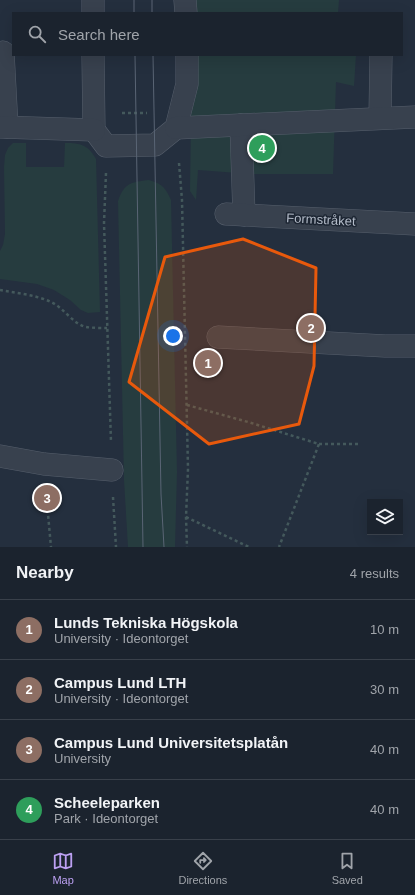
<!DOCTYPE html>
<html lang="en">
<head>
<meta charset="utf-8">
<style>
  body { margin:0; font-family:Helvetica,sans-serif; background:#282f3a; color:#f1f3f6 }
  .controls { position:absolute; right:12px; bottom:12px; display:grid; overflow:hidden; border-radius:0px; box-shadow:0 4px 16px #0002 }
  .controls button { width:36px; height:36px; display:grid; place-items:center; padding:0; border:0; border-bottom:1px solid #39404a; background:#1b232e; color:#f1f3f6; font:20px sans-serif }
  .you { position:absolute; left:173px; top:336px; width:14px; height:14px; margin:-10px; border:3px solid #fff; border-radius:50%; background:#1a73e8; box-shadow:0 0 0 6px #1a73e833 }
  .badge { display:grid; place-items:center; width:26px; height:26px; border-radius:50%; background:#bca0f2; color:#fff; font-size:13px; font-weight:700 }
  .pin { position:absolute; translate:-50% -50%; border:2px solid #fff; box-shadow:0 1px 4px #0006 }
  .list { margin:0; padding:0; list-style:none }
  h2 { display:flex; justify-content:space-between; align-items:center; height:52px; margin:0; padding:0 16px; font-size:17px }
  h2 small { font-size:13px; font-weight:400; color:#a0a4aa }
  .list li { display:grid; grid-template-columns:26px 1fr auto; gap:12px; align-items:center; box-sizing:border-box; height:60px; padding:0 16px; border-top:1px solid #39404a }
  .list b { display:block; font-size:15px; white-space:nowrap }
  .list p { margin:0; font-size:13px; white-space:nowrap; color:#a0a4aa }
  .list em { font-size:13px; font-style:normal; color:#a0a4aa }
  .icon { flex:none; width:22px; height:22px; fill:none; stroke:currentColor; stroke-width:2; stroke-linecap:round; stroke-linejoin:round }
  .map { position:relative; flex:none; width:415px; height:547px; overflow:hidden }
  .search { position:absolute; background:#1b232e; box-shadow:0 4px 16px #0002; left:12px; right:12px; top:12px; height:44px; display:flex; align-items:center; gap:10px; box-sizing:border-box; padding:0 14px; border-radius:0px; color:#a0a4aa; font-size:15px }
  .sheet { height:292px; background:#1b232e }
  nav { display:flex; justify-content:space-around; align-items:center; box-sizing:border-box; height:56px; border-top:1px solid #39404a; background:#1b232e; font-size:11px; color:#a0a4aa }
  nav a { display:grid; justify-items:center; gap:2px }
  nav .on { color:#bca0f2 }
  .map>svg:first-child { display:block }
  .green { fill:#263c3f }
  .lines { fill:none; stroke-linecap:round; stroke-linejoin:round }
  .minor-casing { stroke:#565f6c; stroke-width:23 }
  .path { stroke:#44595c; stroke-width:2.5; stroke-dasharray:3 3; stroke-linecap:butt }
  .minor { stroke:#38414e; stroke-width:22 }
  .tram { stroke:#5a6575; stroke-width:1 }
  .marked { fill:#e8590c; fill-opacity:0.2; stroke:#e8590c; stroke-width:3; stroke-linejoin:round }
  .labels { text-anchor:middle; stroke-width:3; stroke-linejoin:round; paint-order:stroke }
  .street-label { font-size:13px; fill:#b4bcc9; stroke:#1d2633 }
</style>
</head>
<body>
<div class="map">
<svg width="415" height="547" viewBox="0 0 415 547">
  <rect width="100%" height="100%" fill="#242f3e"/>
  <g class="green">
    <polygon points="193,0 339,0 338,13 193,13"/>
    <polygon points="192,55 356,55 354,86 336,82 333,174 251,174 198,170 196,200 190,191"/>
    <path d="M13,143H26V167H64L65,143C81,143 88,145 96,159L100,312L88,313L81,310L70,300L54,290L37,284L0,279V251L3,245L5,234L4,167L5,155L8,148Z"/>
    <path d="M149,180C162,184 165,187 171,200L177,472L175,547H128L124,480L118,201C124,183 131,182 149,180Z"/>
  </g>
  <g class="lines">
    <defs>
      <g id="minor">
        <polyline points="93,0 93,13"/>
        <polyline points="185,0 186,13"/>
        <polyline points="3,52 7,127"/>
        <polyline points="93,55 94,130 106,146 155,145 176,128 187,84 187,55"/>
        <polyline points="380,118 381,55"/>
        <polyline points="241,125 244,215"/>
        <polyline points="0,127 94,130"/>
        <polyline points="176,128 415,117"/>
        <polyline points="226,214 415,224"/>
        <polyline points="218,337 385,346 415,346"/>
        <polyline points="0,456 44,464 112,470"/>
      </g>
    </defs>
    <use href="#minor" class="minor-casing"/>
    <g class="path">
      <polyline points="122,113 147,113"/>
      <polyline points="179,163 182,200 188,469 186,517 187,547"/>
      <polyline points="106,173 104,223 111,442"/>
      <path d="M0,290C17,293 36,295 51,302C64,308 73,324 86,327C93,328 101,328 107,328"/>
      <polyline points="187,405 248,422 319,444 279,547"/>
      <polyline points="319,444 359,444"/>
      <polyline points="46,492 51,547"/>
      <polyline points="113,497 116,547"/>
      <polyline points="186,517 249,547"/>
    </g>
    <use href="#minor" class="minor"/>
    <g class="tram">
      <polyline points="134,0 134,13"/>
      <polyline points="152,0 152,13"/>
      <polyline points="135,55 143,547"/>
      <polyline points="153,55 161,494 164,547"/>
    </g>
  </g>
  <path class="marked" d="M243,239L316,268L314,366L299,424L209,444L129,382L165,257Z"/>
  <g class="labels">
    <g class="street-label">
      <text transform="translate(321 219) rotate(3)" y="5">Formstråket</text>
    </g>
  </g>
</svg>
<div class="controls">
<button><svg class="icon" aria-label="layers" viewBox="0 0 24 24"><path d="M12 4l9 5-9 5-9-5zM3 14l9 5 9-5"/></svg></button>
</div>
<div class="you"></div>
<div class="pin badge" style="left:208px;top:363px;background:#8d6e63">1</div>
<div class="pin badge" style="left:311px;top:328px;background:#8d6e63">2</div>
<div class="pin badge" style="left:47px;top:498px;background:#8d6e63">3</div>
<div class="pin badge" style="left:262px;top:148px;background:#2e9e5b">4</div>
<div class="search"><svg class="icon" aria-label="search" viewBox="0 0 24 24"><circle cx="10" cy="10" r="6"/><path d="M15 15l6 6"/></svg>Search here</div>
</div>
<section class="sheet">
<h2>Nearby<small>4 results</small></h2>
<ul class="list">
<li><span class="badge" style="background:#8d6e63">1</span><div><b>Lunds Tekniska Högskola</b><p>University · Ideontorget</p></div><em>10 m</em></li>
<li><span class="badge" style="background:#8d6e63">2</span><div><b>Campus Lund LTH</b><p>University · Ideontorget</p></div><em>30 m</em></li>
<li><span class="badge" style="background:#8d6e63">3</span><div><b>Campus Lund Universitetsplatån</b><p>University</p></div><em>40 m</em></li>
<li><span class="badge" style="background:#2e9e5b">4</span><div><b>Scheeleparken</b><p>Park · Ideontorget</p></div><em>40 m</em></li>
</ul>
</section>
<nav>
<a class="on"><svg class="icon" aria-label="map" viewBox="0 0 24 24"><path d="M3 6l6-2 6 2 6-2v14l-6 2-6-2-6 2zM9 4v14M15 6v14"/></svg>Map</a>
<a><svg class="icon" aria-label="directions" viewBox="0 0 24 24"><path d="M12 3l9 9-9 9-9-9zM9 14v-3h6M13 9l2 2-2 2"/></svg>Directions</a>
<a><svg class="icon" aria-label="saved" viewBox="0 0 24 24"><path d="M7 4h10v16l-5-4-5 4z"/></svg>Saved</a>
</nav>
</body>
</html>
